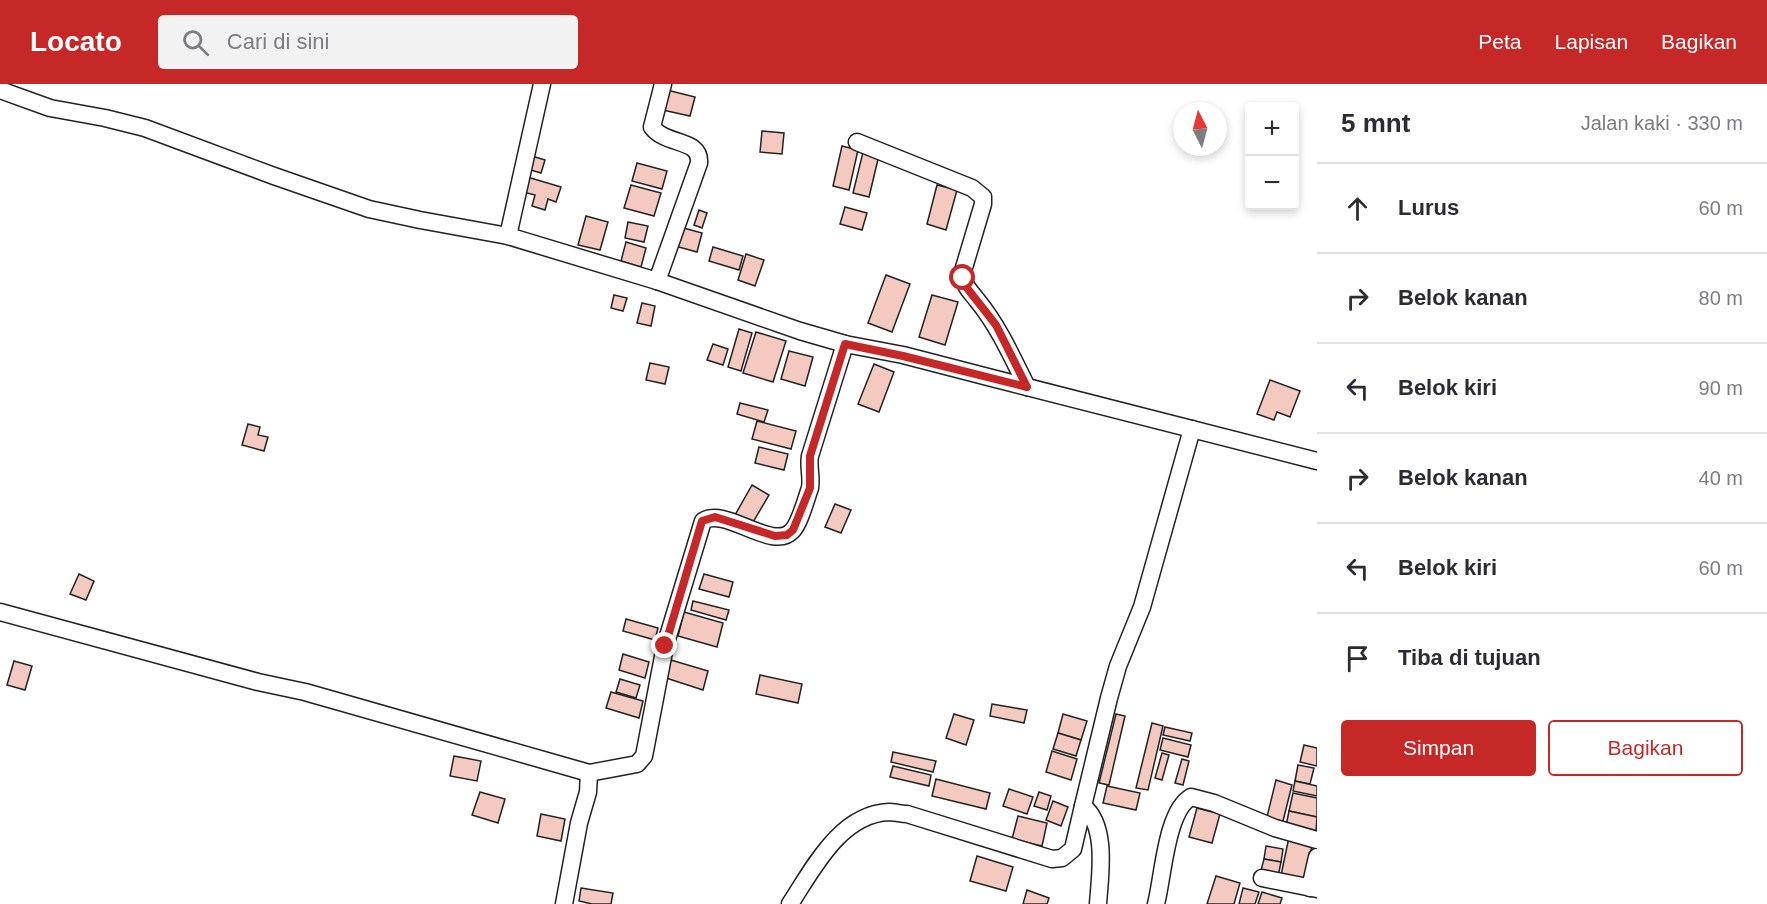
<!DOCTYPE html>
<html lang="id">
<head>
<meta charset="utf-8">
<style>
  body { margin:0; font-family:Helvetica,sans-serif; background:#f2f2f3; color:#2b2b33 }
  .controls { position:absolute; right:18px; top:18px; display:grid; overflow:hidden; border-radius:6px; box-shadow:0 3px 9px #0003 }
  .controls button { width:54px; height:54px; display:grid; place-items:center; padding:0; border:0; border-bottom:2px solid #e1e1e2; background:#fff; color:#2b2b33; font:30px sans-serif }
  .compass { position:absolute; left:1173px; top:18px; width:54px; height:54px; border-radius:50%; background:#fff; box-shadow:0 3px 9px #0003; rotate:354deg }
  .stop { position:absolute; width:18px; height:18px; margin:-14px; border:4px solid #c62828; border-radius:50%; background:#fff }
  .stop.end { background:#c62828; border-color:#fff; box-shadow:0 2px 6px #0008 }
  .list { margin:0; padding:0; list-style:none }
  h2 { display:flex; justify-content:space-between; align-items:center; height:78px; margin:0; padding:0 24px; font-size:26px }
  h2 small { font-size:20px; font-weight:400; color:#7c7c81 }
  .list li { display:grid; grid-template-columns:39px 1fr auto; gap:18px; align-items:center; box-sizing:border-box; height:90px; padding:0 24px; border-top:2px solid #e1e1e2 }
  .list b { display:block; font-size:22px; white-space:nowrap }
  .list em { font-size:20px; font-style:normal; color:#7c7c81 }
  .actions { display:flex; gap:12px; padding:18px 24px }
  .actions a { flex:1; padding:14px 0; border:2px solid #c62828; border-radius:6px; text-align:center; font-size:21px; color:#c62828 }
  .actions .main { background:#c62828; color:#fff }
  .icon { flex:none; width:33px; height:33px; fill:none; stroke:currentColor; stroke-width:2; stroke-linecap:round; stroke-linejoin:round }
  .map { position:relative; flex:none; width:1317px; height:820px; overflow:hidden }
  header { display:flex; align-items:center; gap:36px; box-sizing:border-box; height:84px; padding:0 30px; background:#c62828; color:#fff }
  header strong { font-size:28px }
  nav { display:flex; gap:33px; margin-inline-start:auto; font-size:21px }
  .search { width:420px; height:54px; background:#f2f2f3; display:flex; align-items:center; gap:15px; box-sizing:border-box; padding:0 21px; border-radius:6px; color:#7c7c81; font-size:22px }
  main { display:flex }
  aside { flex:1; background:#fff }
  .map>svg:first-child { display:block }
  .building { fill:#f3c9c0; stroke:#222; stroke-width:1.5 }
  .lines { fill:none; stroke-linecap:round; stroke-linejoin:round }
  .minor-casing { stroke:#222; stroke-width:19 }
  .minor { stroke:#fff; stroke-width:16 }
  .route { stroke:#c62828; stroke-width:8 }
</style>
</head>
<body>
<header>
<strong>Locato</strong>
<div class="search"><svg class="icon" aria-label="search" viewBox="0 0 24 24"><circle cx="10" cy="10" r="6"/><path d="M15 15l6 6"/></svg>Cari di sini</div>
<nav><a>Peta</a><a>Lapisan</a><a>Bagikan</a></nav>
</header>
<main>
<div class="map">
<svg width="1317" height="820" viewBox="0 0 1317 820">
  <rect width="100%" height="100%" fill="#fff"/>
  <g class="building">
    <polygon points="663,5 695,13 690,32 658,25"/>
    <polygon points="762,47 784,49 782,70 760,68"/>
    <polygon points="842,62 858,66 849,106 833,102"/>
    <polygon points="863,68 879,71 869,113 853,109"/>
    <polygon points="529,71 545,76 541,89 524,84"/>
    <polygon points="637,79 667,87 662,105 632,97"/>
    <polygon points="524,92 561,103 556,118 548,115 545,126 532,122 535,111 519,107"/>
    <polygon points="631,101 661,109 654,132 624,124"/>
    <polygon points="937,101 957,106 946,146 927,140"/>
    <polygon points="845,123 867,129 862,146 840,140"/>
    <polygon points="699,126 707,129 702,144 694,141"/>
    <polygon points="586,132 608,138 600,166 578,161"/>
    <polygon points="628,138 648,142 644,158 625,154"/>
    <polygon points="680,143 702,149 697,168 675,162"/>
    <polygon points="626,158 646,164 641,183 621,177"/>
    <polygon points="713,163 743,172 739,186 709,177"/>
    <polygon points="746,170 764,176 755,202 738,196"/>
    <polygon points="886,191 910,200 892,248 868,239"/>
    <polygon points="614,211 627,214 623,227 611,224"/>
    <polygon points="932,211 958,218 945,261 919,253"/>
    <polygon points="642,219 655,222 651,242 637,239"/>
    <polygon points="739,245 752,249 741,287 728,283"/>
    <polygon points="756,248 786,257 773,298 743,289"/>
    <polygon points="713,260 728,265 723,281 707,276"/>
    <polygon points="789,267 813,273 805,302 781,295"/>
    <polygon points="650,279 669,283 665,300 646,296"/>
    <polygon points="874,280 894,288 879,328 858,320"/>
    <polygon points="1270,296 1300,307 1290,333 1277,328 1274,336 1257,330"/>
    <polygon points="740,319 768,326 764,338 737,330"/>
    <polygon points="757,337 796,347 791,365 752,355"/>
    <polygon points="248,340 260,343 258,351 268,353 264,367 242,361"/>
    <polygon points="759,363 788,370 784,386 755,379"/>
    <polygon points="752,401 769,411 752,440 735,431"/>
    <polygon points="835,420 851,426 841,449 825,443"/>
    <polygon points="79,490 94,497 86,516 70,510"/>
    <polygon points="704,490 733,498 729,513 699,505"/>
    <polygon points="693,517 729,526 726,536 691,526"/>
    <polygon points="684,528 723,539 717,563 678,552"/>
    <polygon points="626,535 658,544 655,556 623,547"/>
    <polygon points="623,570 649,578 645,594 619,586"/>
    <polygon points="671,576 708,587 703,606 666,594"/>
    <polygon points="14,577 32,582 25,606 7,601"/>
    <polygon points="760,591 802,600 798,619 756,610"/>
    <polygon points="620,595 640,601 636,614 616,608"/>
    <polygon points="611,608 643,617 639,634 606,624"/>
    <polygon points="992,620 1027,626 1024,639 990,632"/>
    <polygon points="954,630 974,636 966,661 946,654"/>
    <polygon points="1063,630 1087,637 1081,656 1058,649"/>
    <polygon points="1116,630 1125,632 1109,701 1099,699"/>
    <polygon points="1152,639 1163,642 1148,706 1136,704"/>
    <polygon points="1165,643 1192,649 1190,657 1163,651"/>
    <polygon points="1058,649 1081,656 1076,672 1053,665"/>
    <polygon points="1163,654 1191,661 1188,673 1160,666"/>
    <polygon points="1304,661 1317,664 1317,682 1300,678"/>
    <polygon points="1052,667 1077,675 1071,696 1046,688"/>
    <polygon points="893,668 936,677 933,688 891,678"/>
    <polygon points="1162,669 1169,671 1162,696 1155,694"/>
    <polygon points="454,672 481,677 477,697 450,692"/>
    <polygon points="1182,675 1189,677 1183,701 1175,699"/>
    <polygon points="1298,681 1314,684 1310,700 1295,697"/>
    <polygon points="893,682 931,691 929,702 890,693"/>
    <polygon points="936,695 990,709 986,725 932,712"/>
    <polygon points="1276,696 1292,701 1282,741 1266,737"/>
    <polygon points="1295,697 1317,702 1317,712 1293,707"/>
    <polygon points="1107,702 1140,709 1136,726 1103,719"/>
    <polygon points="1009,705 1033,713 1027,730 1003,722"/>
    <polygon points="480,708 505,715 498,739 472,731"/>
    <polygon points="1039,708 1051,712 1047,726 1034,722"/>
    <polygon points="1293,709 1317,714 1317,733 1289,727"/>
    <polygon points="1053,717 1068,723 1061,742 1046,736"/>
    <polygon points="1197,724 1220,730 1212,759 1189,753"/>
    <polygon points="1289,727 1317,733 1316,748 1286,742"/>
    <polygon points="541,730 565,735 561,757 537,752"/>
    <polygon points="1018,732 1047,739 1042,762 1012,755"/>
    <polygon points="1289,753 1313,758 1303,801 1280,796"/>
    <polygon points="1266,762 1283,765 1281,778 1264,775"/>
    <polygon points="977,772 1013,783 1006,807 970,797"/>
    <polygon points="1264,775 1281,778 1278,793 1260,790"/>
    <polygon points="1216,792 1240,799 1234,820 1207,820"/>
    <polygon points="581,804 613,809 611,820 592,820 579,817"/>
    <polygon points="1243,804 1259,808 1255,820 1239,820"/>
    <polygon points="1027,806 1049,814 1047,820 1023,820"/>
    <polygon points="1262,808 1282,814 1280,820 1258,820"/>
  </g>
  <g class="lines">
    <defs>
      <g id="minor">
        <polyline points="0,6 50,24 105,34 145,44 274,92 369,125 420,136 508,152 657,197 800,247 845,260 903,271 988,293 1317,377"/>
        <path d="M857,58L972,104L983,113V120L963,187C962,200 970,207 977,216C999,243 1012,273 1027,303"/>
        <polyline points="508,152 542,0"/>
        <path d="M657,197L699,79C701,54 666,62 652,43L663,0"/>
        <polyline points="0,528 258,598 305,608 589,689"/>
        <polyline points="1262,794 1317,805"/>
        <polyline points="1310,804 1317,773"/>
        <path d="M564,820L579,739L588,708L589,689L637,680L644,672L665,562L703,437C725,422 773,468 792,447C800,439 806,415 810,404C812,393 808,383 810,372L845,260"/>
        <path d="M790,820C813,785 840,730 889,728C894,728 901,730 907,730L1052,775L1062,774L1073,765L1083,722"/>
        <path d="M1098,820C1100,791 1108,742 1083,722L1109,614L1118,582L1142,523L1192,345"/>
        <path d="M1156,820C1163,794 1166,727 1191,713L1214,719L1275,744L1317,756"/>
      </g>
    </defs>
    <use href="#minor" class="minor-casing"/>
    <use href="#minor" class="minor"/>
  </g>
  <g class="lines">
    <polyline class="route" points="665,562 702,437 715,433 775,452 787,451 793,446 810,404 810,372 845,260 903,272 1027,303 996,241 967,204 963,194"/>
  </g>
</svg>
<div class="controls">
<button>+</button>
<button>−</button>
</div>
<svg class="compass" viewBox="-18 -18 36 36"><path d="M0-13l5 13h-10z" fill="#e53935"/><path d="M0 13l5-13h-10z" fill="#7c7c81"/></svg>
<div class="stop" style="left:963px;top:194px"></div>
<div class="stop end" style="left:665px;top:562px"></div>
</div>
<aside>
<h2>5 mnt<small>Jalan kaki · 330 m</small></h2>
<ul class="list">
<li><svg class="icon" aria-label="ahead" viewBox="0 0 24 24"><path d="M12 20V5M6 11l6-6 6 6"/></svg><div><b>Lurus</b></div><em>60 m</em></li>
<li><svg class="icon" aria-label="right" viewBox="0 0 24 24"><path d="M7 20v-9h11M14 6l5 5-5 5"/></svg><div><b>Belok kanan</b></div><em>80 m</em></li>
<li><svg class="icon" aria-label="left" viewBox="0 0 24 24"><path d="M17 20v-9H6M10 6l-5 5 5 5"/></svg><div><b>Belok kiri</b></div><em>90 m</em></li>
<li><svg class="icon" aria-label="right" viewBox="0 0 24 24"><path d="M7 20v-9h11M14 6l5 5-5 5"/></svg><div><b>Belok kanan</b></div><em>40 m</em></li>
<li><svg class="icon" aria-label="left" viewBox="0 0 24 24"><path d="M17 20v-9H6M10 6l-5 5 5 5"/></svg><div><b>Belok kiri</b></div><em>60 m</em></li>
<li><svg class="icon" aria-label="arrive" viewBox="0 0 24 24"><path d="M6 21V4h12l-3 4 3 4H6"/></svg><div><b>Tiba di tujuan</b></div></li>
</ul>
<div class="actions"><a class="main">Simpan</a><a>Bagikan</a></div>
</aside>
</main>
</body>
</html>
